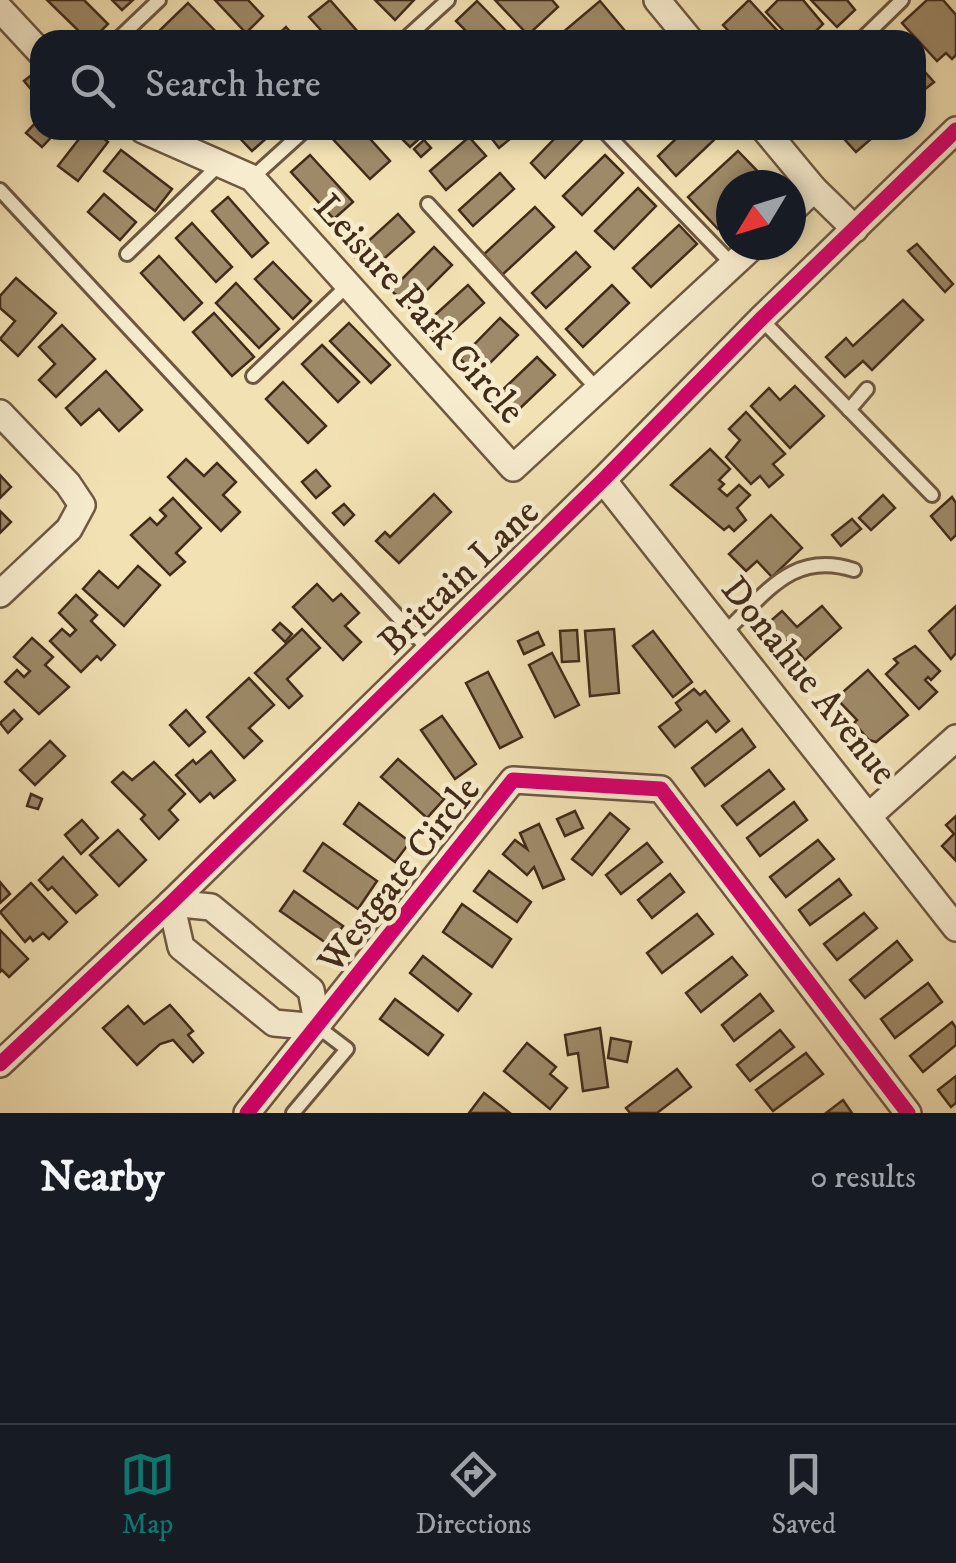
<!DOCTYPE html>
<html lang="en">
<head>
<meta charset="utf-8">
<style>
  body { margin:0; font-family:"IM FELL DW Pica",serif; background:#20242c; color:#f1f3f6 }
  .compass { position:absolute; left:716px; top:170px; width:90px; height:90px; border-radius:50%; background:#171b24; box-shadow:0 5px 15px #0003; rotate:232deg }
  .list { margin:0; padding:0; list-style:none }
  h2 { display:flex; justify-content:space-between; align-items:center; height:130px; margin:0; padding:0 40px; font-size:42px }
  h2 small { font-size:32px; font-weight:400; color:#9ea1a6 }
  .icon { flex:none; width:55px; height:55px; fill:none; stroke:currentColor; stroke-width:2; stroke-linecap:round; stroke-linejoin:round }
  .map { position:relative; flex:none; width:956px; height:1113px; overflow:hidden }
  .search { position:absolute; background:#171b24; box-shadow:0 5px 15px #0003; left:30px; right:30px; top:30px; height:110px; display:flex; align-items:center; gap:25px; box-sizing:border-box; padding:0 35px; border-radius:30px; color:#9ea1a6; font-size:38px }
  .sheet { height:310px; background:#171b24 }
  nav { display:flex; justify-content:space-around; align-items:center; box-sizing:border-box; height:140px; border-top:2px solid #363941; background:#171b24; font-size:28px; color:#9ea1a6 }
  nav a { display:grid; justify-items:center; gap:5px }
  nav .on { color:#0f766e }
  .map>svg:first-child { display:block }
  .building { fill:#9e8a69; stroke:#422b19; stroke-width:2.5 }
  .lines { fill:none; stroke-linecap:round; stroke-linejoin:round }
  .service-casing { stroke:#6e5840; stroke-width:18 }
  .minor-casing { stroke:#6e5840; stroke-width:30 }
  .service { stroke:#f7ecce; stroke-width:12 }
  .minor { stroke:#f7ecce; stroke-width:25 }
  .cycleway-casing { stroke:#f7ecce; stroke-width:21 }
  .cycleway { stroke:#d6006c; stroke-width:15 }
  .labels { text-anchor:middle; stroke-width:9; stroke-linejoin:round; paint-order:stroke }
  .street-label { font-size:38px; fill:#422b19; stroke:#f7ecce }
</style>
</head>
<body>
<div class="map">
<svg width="956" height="1113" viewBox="0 0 956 1113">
  <rect width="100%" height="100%" fill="#f2e1b3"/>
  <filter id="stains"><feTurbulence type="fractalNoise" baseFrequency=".002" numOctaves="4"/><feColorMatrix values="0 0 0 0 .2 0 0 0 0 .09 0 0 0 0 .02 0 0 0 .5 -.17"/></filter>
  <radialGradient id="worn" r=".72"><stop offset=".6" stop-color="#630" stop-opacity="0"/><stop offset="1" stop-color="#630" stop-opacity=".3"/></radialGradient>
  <g class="building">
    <polygon points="47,0 84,0 108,24 92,40 88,40"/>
    <polygon points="112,0 133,0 122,10"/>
    <polygon points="215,0 248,0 263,16 246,33"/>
    <polygon points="330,0 365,40 330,40 309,17"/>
    <polygon points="375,0 414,0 395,20"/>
    <polygon points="495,0 552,0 558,7 528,35"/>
    <polygon points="749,0 786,40 737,40 723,25"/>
    <polygon points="778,0 803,0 823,24 816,31 823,39 792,40 766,12"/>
    <polygon points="811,0 847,0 855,10 837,27"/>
    <polygon points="927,0 943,0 956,15 956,55 952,59 946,53 937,61 902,23"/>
    <polygon points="477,1 512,37 509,40 475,40 456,21"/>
    <polygon points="600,1 626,32 617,40 558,40 556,38"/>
    <polygon points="188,3 224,40 166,40 158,32"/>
    <polygon points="286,27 298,40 272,40"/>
    <polygon points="916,62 934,82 924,90 916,80"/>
    <polygon points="34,73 40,80 40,90 35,94 24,81"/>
    <polygon points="40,118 40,130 58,130 42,147 26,133"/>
    <polygon points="86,130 93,130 108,142 78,181 58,166"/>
    <polygon points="232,130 265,130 270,135 252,151"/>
    <polygon points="336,130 362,130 390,161 370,179 330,136"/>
    <polygon points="393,130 429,130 410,147"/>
    <polygon points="485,130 521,130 499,148"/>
    <polygon points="563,130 580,130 586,136 545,178 531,163"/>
    <polygon points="685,130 707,130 715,139 676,176 658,156"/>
    <polygon points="836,130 863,130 871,139 856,152"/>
    <polygon points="469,137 486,156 446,190 430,171"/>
    <polygon points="424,140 431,148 421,157 414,149"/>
    <polygon points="121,150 172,189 155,211 104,171"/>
    <polygon points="738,151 768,182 765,185 731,185 731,216 718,229 688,197"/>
    <polygon points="310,155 353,202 334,219 291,172"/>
    <polygon points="605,155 623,173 582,215 563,196"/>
    <polygon points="500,173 514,189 473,226 459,210"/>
    <polygon points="638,188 656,206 614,249 595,231"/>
    <polygon points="104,194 136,222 120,240 88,212"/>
    <polygon points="228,197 268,243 252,257 212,211"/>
    <polygon points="535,207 554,227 502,275 483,255"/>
    <polygon points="398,214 414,232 369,272 353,255"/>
    <polygon points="192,223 232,267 216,282 176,238"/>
    <polygon points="679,225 697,244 651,287 633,268"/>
    <polygon points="917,244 953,284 945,292 908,251"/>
    <polygon points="434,247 452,265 409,308 391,290"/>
    <polygon points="576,252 590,267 546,308 532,293"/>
    <polygon points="159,256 202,303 184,320 141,273"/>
    <polygon points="273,262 311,301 293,319 255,279"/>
    <polygon points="16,278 56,313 18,356 0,339 15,321 0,308 0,296"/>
    <polygon points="236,283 279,329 259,348 216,303"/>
    <polygon points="468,285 484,303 442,341 426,323"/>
    <polygon points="612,285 629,303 583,347 566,329"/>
    <polygon points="903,300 923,320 872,370 863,361 845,377 826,357 846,338 853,346"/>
    <polygon points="214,313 254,357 232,376 193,332"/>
    <polygon points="500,318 518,335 477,376 460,359"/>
    <polygon points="349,323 390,365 371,383 330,341"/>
    <polygon points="62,325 95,359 56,397 39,380 55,364 39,347"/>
    <polygon points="322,345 359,382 338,402 302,364"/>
    <polygon points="537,357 555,375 512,416 494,398"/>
    <polygon points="106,371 142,410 119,431 99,409 81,425 66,408"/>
    <polygon points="283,382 326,426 308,443 266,399"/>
    <polygon points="795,386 824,416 790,448 751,406 769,388 780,400"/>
    <polygon points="746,412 785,454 773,464 783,475 769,487 760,476 751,484 726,457 740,440 729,429"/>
    <polygon points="710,449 730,469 719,480 724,484 719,489 727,496 739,485 750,495 737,508 746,520 734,531 729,526 724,530 671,485"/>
    <polygon points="186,459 204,476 217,463 236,482 223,495 240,512 221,531 168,477"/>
    <polygon points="316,470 330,486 316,498 302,482"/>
    <polygon points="0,475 11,487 0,498"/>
    <polygon points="434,494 451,512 399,563 376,541 385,532 390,537"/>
    <polygon points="883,495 895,508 871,530 859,518"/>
    <polygon points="952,497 956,503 956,535 951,540 931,516"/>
    <polygon points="173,498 201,528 176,553 185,562 170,575 131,535 150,518 157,525 166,516 160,510"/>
    <polygon points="344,504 354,515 344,525 333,513"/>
    <polygon points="0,511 11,522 0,533"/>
    <polygon points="771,515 802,548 772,577 757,561 746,571 729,554"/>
    <polygon points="852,519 861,529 841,546 832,535"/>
    <polygon points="138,566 160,585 124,626 83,589 99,571 118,588"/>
    <polygon points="317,584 333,601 341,594 359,613 345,626 361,642 343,660 293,607"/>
    <polygon points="76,595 97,615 91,621 115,645 101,660 97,656 81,672 50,641 62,629 70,636 76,630 59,613"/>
    <polygon points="822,606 841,628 805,660 788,640 782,646 765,626 782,611 797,627"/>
    <polygon points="956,606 956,653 951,659 929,631"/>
    <polygon points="280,623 292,634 285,642 273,630"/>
    <polygon points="302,629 320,648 287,679 302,696 289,708 255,673"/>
    <polygon points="614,629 619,693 590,696 585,631"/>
    <polygon points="577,630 579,661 562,662 560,631"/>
    <polygon points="653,631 692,682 673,697 633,646"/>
    <polygon points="538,632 544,645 524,654 518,641"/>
    <polygon points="32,638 53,657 45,665 69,687 39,714 5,682 17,670 24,677 30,671 14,657"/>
    <polygon points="915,646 940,671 931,680 928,677 925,680 937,692 919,709 886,674 898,663 894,659"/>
    <polygon points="552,653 579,705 555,717 529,665"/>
    <polygon points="868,670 908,715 876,742 869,740 854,723 857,720 836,698"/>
    <polygon points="488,672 522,737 500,748 466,683"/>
    <polygon points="249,678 274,705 249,728 262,741 244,758 207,717"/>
    <polygon points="694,689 700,695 705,691 729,721 716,732 707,721 675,747 659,727 681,710 676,703"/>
    <polygon points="14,710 22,719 8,733 0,723"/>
    <polygon points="186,710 205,732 189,746 170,725"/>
    <polygon points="442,716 476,764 455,779 421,730"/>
    <polygon points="742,729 755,747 705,786 692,768"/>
    <polygon points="50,741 65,756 35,785 20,770"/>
    <polygon points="211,751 235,780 214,798 210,793 200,802 176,775 193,760 196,764"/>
    <polygon points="398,759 444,799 427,818 381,777"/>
    <polygon points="154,762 185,794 169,810 178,820 159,839 141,819 145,815 112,782 123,772 132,780"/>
    <polygon points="769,770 784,789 737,825 722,806"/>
    <polygon points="31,794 42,799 38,809 27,806"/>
    <polygon points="794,802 807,820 760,856 747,838"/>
    <polygon points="359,803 410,842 395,862 344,824"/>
    <polygon points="575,811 583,828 565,836 557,819"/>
    <polygon points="610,813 629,829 592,875 572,859"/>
    <polygon points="956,816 956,861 942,846 954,834 946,825"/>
    <polygon points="82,820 98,838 81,854 65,835"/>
    <polygon points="539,824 564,879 543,888 534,867 527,875 503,854 515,840 527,849 520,833"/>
    <polygon points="118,830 146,860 119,886 90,855"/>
    <polygon points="818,840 834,859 786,897 770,877"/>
    <polygon points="323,843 377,881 358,909 304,871"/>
    <polygon points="647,843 662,862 621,894 606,875"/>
    <polygon points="63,857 97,895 76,913 52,887 48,890 39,880"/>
    <polygon points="489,871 531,902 517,922 474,891"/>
    <polygon points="670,874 684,892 652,918 638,900"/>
    <polygon points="839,879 851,895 810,925 799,910"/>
    <polygon points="0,882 10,894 0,903"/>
    <polygon points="31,883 67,922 49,939 43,933 33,941 30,937 25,942 0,912"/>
    <polygon points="294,891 343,926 329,945 280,911"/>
    <polygon points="462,904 511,939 492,967 443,932"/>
    <polygon points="864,913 877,928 837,960 824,944"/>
    <polygon points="697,914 713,934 662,973 647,953"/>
    <polygon points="0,930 28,959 9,977 2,970 0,972"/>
    <polygon points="897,941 912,960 865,998 850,980"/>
    <polygon points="423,956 471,994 458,1011 410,973"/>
    <polygon points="732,957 747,975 701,1012 686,993"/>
    <polygon points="928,983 942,1002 895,1038 881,1019"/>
    <polygon points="760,994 773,1011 734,1041 722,1025"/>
    <polygon points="395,999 443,1035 428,1055 380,1019"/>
    <polygon points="170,1005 193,1031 188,1035 203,1053 193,1062 173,1040 160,1044 137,1065 103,1028 128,1006 144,1024"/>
    <polygon points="952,1022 956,1028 956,1045 923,1072 910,1056"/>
    <polygon points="600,1028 608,1087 583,1091 578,1053 568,1055 565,1035"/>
    <polygon points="780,1030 794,1047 750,1081 737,1065"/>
    <polygon points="611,1038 631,1042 627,1062 608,1058"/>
    <polygon points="527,1043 556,1067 550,1074 567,1088 550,1109 504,1071"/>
    <polygon points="806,1053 823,1074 773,1111 756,1090"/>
    <polygon points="677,1069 691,1087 657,1113 630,1113 626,1108"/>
    <polygon points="956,1076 956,1103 951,1107 938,1090"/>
    <polygon points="484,1093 510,1113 469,1113"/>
    <polygon points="843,1100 852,1113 826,1113"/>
  </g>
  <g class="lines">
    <defs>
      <g id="service">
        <polyline points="117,40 159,0"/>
        <polyline points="404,40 448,0"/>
        <polyline points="861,40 902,0"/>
        <polyline points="603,130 733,265"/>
        <polyline points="252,178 305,130"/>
        <polyline points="0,190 428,649"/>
        <polyline points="428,204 598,390"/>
        <polyline points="127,254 220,164"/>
        <polyline points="761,319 932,495"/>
        <polyline points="253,376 348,285"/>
        <polyline points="849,410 867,389"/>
        <path d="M724,633C766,594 792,550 854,570"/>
        <polyline points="293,1113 347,1049 318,1027"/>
      </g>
      <g id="minor">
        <polyline points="657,0 690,40"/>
        <polyline points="0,9 40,52"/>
        <polyline points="143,130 252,178 513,468 754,245"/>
        <polyline points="765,130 814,189 855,229"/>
        <polyline points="791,211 814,189"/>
        <polyline points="0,413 68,484 82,505 69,529 0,594"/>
        <polyline points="603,480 956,928"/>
        <polyline points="870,815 956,738"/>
        <polygon points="171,903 211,907 311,990 318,1027 274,1023 181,947"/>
        <polyline points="0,1064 171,903 603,480 761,319 956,130"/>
        <polyline points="247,1113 513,780 661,789 908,1113"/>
      </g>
    </defs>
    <use href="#service" class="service-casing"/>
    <use href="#minor" class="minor-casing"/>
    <use href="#service" class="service"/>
    <use href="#minor" class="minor"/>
    <defs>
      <g id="cycleway">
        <polyline points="0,1064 171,903 603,480 761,319 956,130"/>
        <polyline points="247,1113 513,780 661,789 908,1113"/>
      </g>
    </defs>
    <use href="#cycleway" class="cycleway-casing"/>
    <use href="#cycleway" class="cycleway"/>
  </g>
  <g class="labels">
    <g class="street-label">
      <text transform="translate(420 308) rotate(48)" y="13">Leisure Park Circle</text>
      <text transform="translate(458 576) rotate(-44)" y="13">Brittain Lane</text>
      <text transform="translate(810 680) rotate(51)" y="13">Donahue Avenue</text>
      <text transform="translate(398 874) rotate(-52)" y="13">Westgate Circle</text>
    </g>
  </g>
  <rect width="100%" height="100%" filter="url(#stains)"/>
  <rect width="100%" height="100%" fill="url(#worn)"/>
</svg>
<svg class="compass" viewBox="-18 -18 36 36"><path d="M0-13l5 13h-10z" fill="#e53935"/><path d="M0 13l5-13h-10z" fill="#9ea1a6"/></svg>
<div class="search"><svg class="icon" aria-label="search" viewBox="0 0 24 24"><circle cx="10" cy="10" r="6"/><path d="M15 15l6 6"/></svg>Search here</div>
</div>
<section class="sheet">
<h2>Nearby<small>0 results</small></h2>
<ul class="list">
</ul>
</section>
<nav>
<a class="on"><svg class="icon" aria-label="map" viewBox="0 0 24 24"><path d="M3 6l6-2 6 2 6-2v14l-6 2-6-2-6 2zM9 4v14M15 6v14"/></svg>Map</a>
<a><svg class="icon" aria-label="directions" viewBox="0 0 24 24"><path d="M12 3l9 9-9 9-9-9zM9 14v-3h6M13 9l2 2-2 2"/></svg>Directions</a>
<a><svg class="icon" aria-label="saved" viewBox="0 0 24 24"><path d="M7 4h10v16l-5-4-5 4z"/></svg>Saved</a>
</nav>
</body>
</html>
